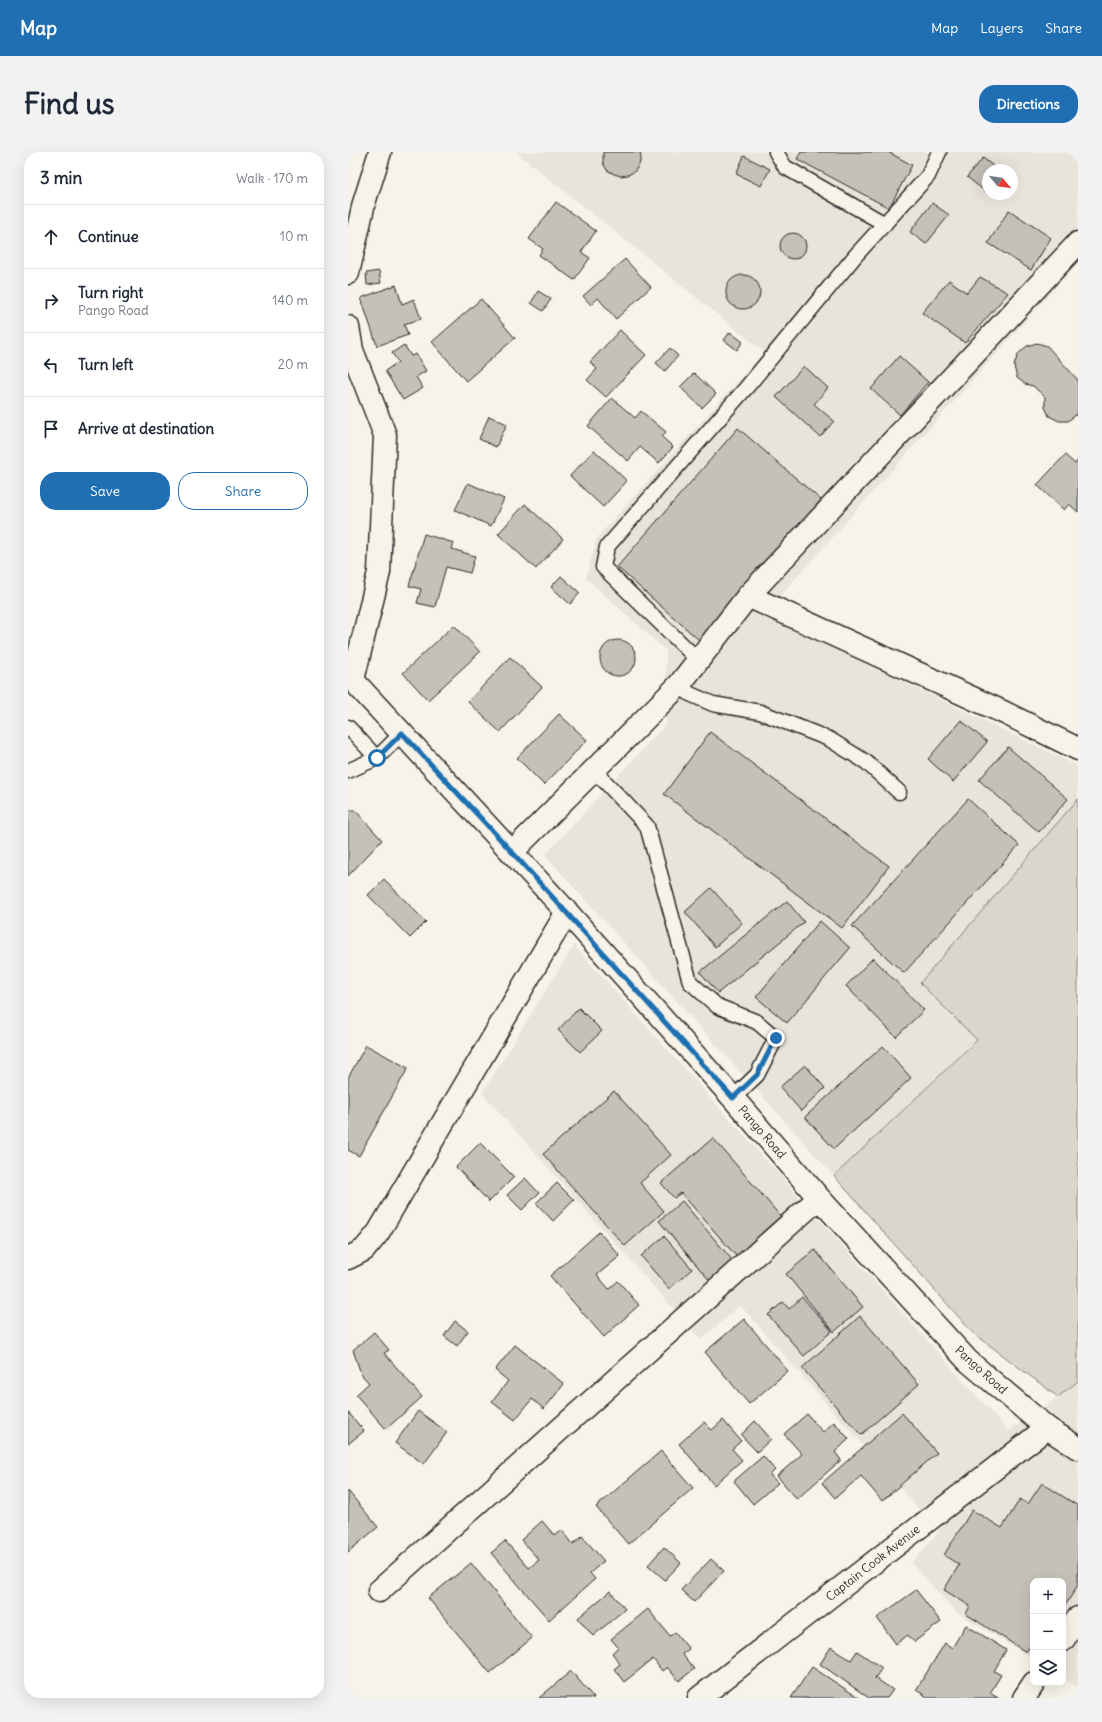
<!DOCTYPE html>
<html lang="en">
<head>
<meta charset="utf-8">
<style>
  body { margin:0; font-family:Delius,sans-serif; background:#f2f2f3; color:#1f2937 }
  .controls { position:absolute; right:12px; bottom:12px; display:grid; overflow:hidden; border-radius:8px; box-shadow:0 4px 16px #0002 }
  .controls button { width:36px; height:36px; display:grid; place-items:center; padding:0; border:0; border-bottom:1px solid #e0e1e3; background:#fff; color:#1f2937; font:20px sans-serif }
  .compass { position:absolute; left:634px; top:12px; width:36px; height:36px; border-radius:50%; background:#fff; box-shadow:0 4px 16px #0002; rotate:119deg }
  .stop { position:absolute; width:12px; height:12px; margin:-9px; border:3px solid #1f6fb2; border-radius:50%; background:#fff }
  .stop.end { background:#1f6fb2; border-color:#fff; box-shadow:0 1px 4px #0008 }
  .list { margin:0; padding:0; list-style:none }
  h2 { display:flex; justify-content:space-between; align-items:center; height:52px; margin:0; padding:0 16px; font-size:17px }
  h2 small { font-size:13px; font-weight:400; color:#747a83 }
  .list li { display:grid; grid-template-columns:26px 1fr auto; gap:12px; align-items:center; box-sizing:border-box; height:64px; padding:0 16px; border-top:1px solid #e0e1e3 }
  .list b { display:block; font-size:15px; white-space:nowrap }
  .list p { margin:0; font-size:13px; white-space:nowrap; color:#747a83 }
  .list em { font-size:13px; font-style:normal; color:#747a83 }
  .actions { display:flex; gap:8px; padding:12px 16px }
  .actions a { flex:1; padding:9px 0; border:1px solid #1f6fb2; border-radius:16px; text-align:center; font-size:14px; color:#1f6fb2 }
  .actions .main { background:#1f6fb2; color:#fff }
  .icon { flex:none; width:22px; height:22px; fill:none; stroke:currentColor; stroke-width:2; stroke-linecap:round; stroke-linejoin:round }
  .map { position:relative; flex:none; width:730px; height:1546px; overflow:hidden; border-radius:16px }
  header { display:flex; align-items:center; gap:24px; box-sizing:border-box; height:56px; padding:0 20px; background:#1f6fb2; color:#fff }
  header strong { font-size:19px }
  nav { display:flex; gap:22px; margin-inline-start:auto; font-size:14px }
  .intro { display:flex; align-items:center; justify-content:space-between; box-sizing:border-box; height:96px; padding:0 24px }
  h1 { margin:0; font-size:28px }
  .button { padding:10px 18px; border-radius:16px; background:#1f6fb2; color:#fff; font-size:14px; font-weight:700 }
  main { display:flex; gap:24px; padding:0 24px }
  aside { flex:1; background:#fff; border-radius:16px; box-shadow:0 4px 16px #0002 }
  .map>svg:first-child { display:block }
  .built { fill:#e8e4da; fill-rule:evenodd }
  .green { fill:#dad6cc; stroke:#82807c }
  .building { fill:#c4c1b9; stroke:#2b2b2b }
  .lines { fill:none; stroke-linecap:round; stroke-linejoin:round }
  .service-casing { stroke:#2b2b2b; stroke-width:17 }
  .minor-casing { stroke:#2b2b2b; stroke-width:25 }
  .tertiary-casing { stroke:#2b2b2b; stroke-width:25 }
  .service { stroke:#f7f3e8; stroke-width:14 }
  .minor { stroke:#f7f3e8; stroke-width:22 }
  .tertiary { stroke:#f7f3e8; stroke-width:22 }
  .route { stroke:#1f6fb2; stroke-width:5 }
  .labels { text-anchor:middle; stroke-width:3.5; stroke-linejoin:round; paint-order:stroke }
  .street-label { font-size:12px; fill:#2b2b2b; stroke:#f7f3e8 }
</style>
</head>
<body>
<header>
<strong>Map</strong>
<nav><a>Map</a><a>Layers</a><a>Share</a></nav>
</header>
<div class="intro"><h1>Find us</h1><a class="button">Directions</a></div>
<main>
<aside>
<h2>3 min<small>Walk · 170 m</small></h2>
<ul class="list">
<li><svg class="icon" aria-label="ahead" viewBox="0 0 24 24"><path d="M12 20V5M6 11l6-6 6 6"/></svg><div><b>Continue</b></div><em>10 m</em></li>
<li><svg class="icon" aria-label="right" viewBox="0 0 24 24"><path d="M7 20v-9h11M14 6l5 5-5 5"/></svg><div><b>Turn right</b><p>Pango Road</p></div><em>140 m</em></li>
<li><svg class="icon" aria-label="left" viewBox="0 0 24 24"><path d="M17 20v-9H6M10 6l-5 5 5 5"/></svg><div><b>Turn left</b></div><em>20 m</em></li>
<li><svg class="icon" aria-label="arrive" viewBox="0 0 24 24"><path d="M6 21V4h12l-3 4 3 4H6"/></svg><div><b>Arrive at destination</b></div></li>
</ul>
<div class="actions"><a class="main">Save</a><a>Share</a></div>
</aside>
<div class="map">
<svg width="730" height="1546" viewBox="0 0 730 1546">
  <rect width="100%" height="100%" fill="#f7f3e8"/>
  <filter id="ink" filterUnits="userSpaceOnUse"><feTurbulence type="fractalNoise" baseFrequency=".025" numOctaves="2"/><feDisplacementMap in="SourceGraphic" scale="8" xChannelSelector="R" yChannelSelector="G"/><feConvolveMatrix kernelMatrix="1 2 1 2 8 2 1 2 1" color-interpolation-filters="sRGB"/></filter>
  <g filter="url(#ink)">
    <g class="built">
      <path d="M168,0H730V110L416,462L730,614V647L572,831L629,887L486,1024L197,703L318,572V499L238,426L249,386L416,200ZM640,18H664V42H640Z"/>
      <polygon points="226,793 660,1279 710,1245 730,1229 730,1535 715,1526 715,1429 685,1429 685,1507 608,1460 563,1411 591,1380 392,1153 353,1188 134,941"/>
    </g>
    <polygon class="green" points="730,647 730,1229 710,1245 624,1180 486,1024 629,888 572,831"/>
    <g class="building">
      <polygon points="255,0 292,0 293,5 291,13 287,19 280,23 273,24 266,22 259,18 255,11"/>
      <polygon points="453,0 540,0 564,13 541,56 449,7"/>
      <polygon points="396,4 422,17 413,34 388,22"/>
      <polygon points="635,6 650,18 640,18 640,38 638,40 619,25"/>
      <polygon points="208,50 248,79 233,100 242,106 226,128 191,103 195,97 181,87"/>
      <polygon points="584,51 601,63 578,92 562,80"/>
      <polygon points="661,58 703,86 683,118 640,91"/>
      <circle cx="445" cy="94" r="13"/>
      <polygon points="277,107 303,135 268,167 250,146 243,153 235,144"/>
      <polygon points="31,119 33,131 19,133 18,121"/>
      <circle cx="395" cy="140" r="17"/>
      <polygon points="632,125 660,141 617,191 574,161 601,128 619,141"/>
      <polygon points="48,133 54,152 66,147 73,167 56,172 60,183 29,194 13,146"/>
      <polygon points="190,139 203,147 195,159 183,151"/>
      <polygon points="133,147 167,186 118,229 84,190"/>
      <polygon points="272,178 298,203 258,245 239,228 249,217 242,210"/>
      <polygon points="382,180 395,190 389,198 376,188"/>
      <polygon points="689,191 699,194 730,228 730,261 720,269 711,269 701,264 697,255 697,245 685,234 677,232 669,226 666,214 670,202 679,194"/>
      <polygon points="56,193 63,204 68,202 78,219 68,225 75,236 55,248 37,219 50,210 44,201"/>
      <polygon points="322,196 330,204 317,219 308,211"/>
      <polygon points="551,204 580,230 552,263 523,237"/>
      <polygon points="456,214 480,236 466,252 486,269 472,285 428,245"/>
      <polygon points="346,221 368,242 354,256 332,235"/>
      <polygon points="264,246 287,266 293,259 318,280 314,285 325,295 311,311 292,295 280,309 240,274"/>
      <polygon points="141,264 159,272 148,295 131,287"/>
      <polygon points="390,276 473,348 351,488 269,415"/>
      <polygon points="246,298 279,329 255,355 222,324"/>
      <polygon points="717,303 727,312 730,308 730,360 721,352 716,358 689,333"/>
      <polygon points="120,331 156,347 143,374 107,358"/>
      <polygon points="177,352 215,387 188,417 150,382"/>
      <polygon points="76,382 106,391 104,397 127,404 122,421 98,415 87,455 69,451 73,437 61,434"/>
      <polygon points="213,424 232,441 222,452 203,435"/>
      <polygon points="106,473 132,500 80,548 55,521"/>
      <circle cx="270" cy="506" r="18"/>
      <polygon points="162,505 194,535 152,580 120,550"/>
      <polygon points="211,562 239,588 196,633 169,606"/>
      <polygon points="613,568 639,590 605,630 580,607"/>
      <polygon points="362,580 541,714 494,776 316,642"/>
      <polygon points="660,595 720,647 691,680 631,628"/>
      <polygon points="620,647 671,693 556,821 504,774"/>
      <polygon points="0,658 7,658 34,688 0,724"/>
      <polygon points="36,727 78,770 62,786 20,743"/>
      <polygon points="363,736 394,771 367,795 337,760"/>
      <polygon points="439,749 456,770 370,841 352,820"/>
      <polygon points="472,769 502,796 439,871 408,845"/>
      <polygon points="525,806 576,858 548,885 498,834"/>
      <polygon points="231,856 254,879 232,900 210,878"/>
      <polygon points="18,893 60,916 11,1004 0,998 0,926"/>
      <polygon points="535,894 563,926 486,997 457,965"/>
      <polygon points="457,913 477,936 453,959 432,935"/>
      <polygon points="266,939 323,1003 292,1031 316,1059 277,1094 195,1002"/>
      <polygon points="365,986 434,1066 389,1105 333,1041 326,1046 313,1031"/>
      <polygon points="132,991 166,1025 141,1050 108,1015"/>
      <polygon points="177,1026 191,1041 174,1058 159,1043"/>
      <polygon points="209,1031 226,1048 205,1069 188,1051"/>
      <polygon points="334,1049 385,1109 362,1129 311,1069"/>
      <polygon points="251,1080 272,1104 249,1123 261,1137 270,1129 291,1153 256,1185 202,1124"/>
      <polygon points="316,1084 344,1117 321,1137 293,1104"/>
      <polygon points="467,1098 515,1155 486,1180 438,1122"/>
      <polygon points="454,1145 484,1179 456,1204 420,1163 435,1150 441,1157"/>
      <polygon points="512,1164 571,1232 513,1283 454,1216"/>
      <polygon points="396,1167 440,1219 401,1252 357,1200"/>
      <polygon points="107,1169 120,1179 109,1194 96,1184"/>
      <polygon points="26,1180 41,1198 36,1201 74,1245 38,1277 8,1243 21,1231 13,1222 5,1198"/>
      <polygon points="167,1193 216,1232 196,1257 184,1247 167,1268 144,1250 160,1229 147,1218"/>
      <polygon points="70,1259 99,1280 76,1312 47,1291"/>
      <polygon points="0,1260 16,1279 0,1292"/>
      <polygon points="554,1261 589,1301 534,1349 513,1324 487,1346 474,1331"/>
      <polygon points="459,1262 475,1280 486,1270 501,1287 487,1300 493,1308 449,1347 429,1324 454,1302 436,1282"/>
      <polygon points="375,1268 393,1289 384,1297 394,1308 366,1333 331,1292 356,1270 364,1278"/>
      <polygon points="407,1269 423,1287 409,1300 393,1283"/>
      <polygon points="313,1299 345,1336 280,1392 248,1355"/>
      <polygon points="415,1304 427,1318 422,1323 430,1331 405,1352 386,1329"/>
      <polygon points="694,1331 730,1354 730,1433 715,1457 715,1429 685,1429 685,1489 678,1500 618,1462 622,1454 596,1438 611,1413 596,1403 624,1358 654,1376 672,1347 680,1352"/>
      <polygon points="0,1339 30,1375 0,1400"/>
      <polygon points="194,1369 207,1384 214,1378 225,1392 234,1384 256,1409 242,1421 247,1427 201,1468 143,1401 157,1389 181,1416 191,1408 173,1388"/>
      <polygon points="316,1395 333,1411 317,1428 300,1413"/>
      <polygon points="363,1407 376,1419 346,1450 333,1438"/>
      <polygon points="123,1411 184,1486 142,1521 80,1446"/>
      <polygon points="568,1438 593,1470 566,1490 560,1483 548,1492 529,1466"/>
      <polygon points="262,1439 277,1457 245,1484 230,1466"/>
      <polygon points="300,1457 322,1484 327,1480 341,1497 334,1502 346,1517 331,1529 319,1515 314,1519 305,1507 276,1530 266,1517 272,1512 264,1501 270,1495 263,1487"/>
      <polygon points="618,1473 658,1498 646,1519 653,1523 642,1541 650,1546 581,1546 568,1538 597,1491 604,1496"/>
      <polygon points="483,1495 503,1508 509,1499 534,1516 527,1526 545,1538 539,1546 521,1546 472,1512"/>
      <polygon points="464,1515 511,1546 443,1546"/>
      <polygon points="223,1519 246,1546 191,1546"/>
    </g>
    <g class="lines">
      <defs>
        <g id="service">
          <polyline points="428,0 437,15 537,72"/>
          <polyline points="350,508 255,415 259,395 398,236 508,103 580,24 591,0"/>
          <polyline points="331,533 342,542 365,552 412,560 481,587 518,610 551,640"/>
          <polyline points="0,575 29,606 54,581"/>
          <polyline points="246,618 299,674 342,830 369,854 409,870 428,886 409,923 385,946"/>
          <polyline points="0,619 29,606"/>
        </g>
        <g id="minor">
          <polyline points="0,121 16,51 32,0"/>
          <polyline points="0,175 4,198 37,283 31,420 5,528"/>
          <polyline points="400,444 655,560 730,597"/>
          <polyline points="164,700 331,533 400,444 730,91"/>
          <polyline points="0,1106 16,1098 30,1081 219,760"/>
          <polyline points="31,1439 471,1046"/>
          <polyline points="715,1488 730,1466"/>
          <polyline points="351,1546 699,1276"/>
          <polyline points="676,1546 686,1531"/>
        </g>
        <polyline id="tertiary" points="0,523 219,760 385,946 471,1046 620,1209 699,1276 730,1296"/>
      </defs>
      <use href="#service" class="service-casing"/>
      <use href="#minor" class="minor-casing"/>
      <use href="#tertiary" class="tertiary-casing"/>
      <use href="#service" class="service"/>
      <use href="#minor" class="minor"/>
      <use href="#tertiary" class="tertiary"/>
    </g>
  </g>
  <g class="lines" filter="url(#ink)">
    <polyline class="route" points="29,606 54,581 164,700 385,946 409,923 428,886"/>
  </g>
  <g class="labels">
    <g class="street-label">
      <text transform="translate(414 980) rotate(49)" y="4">Pango Road</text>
      <text transform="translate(633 1218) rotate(42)" y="4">Pango Road</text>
      <text transform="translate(525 1411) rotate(-38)" y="4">Captain Cook Avenue</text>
    </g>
  </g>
</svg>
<div class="controls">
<button>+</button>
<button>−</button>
<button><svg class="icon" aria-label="layers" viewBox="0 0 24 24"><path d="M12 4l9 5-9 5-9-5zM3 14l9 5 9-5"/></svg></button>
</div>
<svg class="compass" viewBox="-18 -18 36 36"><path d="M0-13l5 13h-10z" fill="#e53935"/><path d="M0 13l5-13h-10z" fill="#747a83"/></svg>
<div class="stop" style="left:29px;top:606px"></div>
<div class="stop end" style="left:428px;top:886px"></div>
</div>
</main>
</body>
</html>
